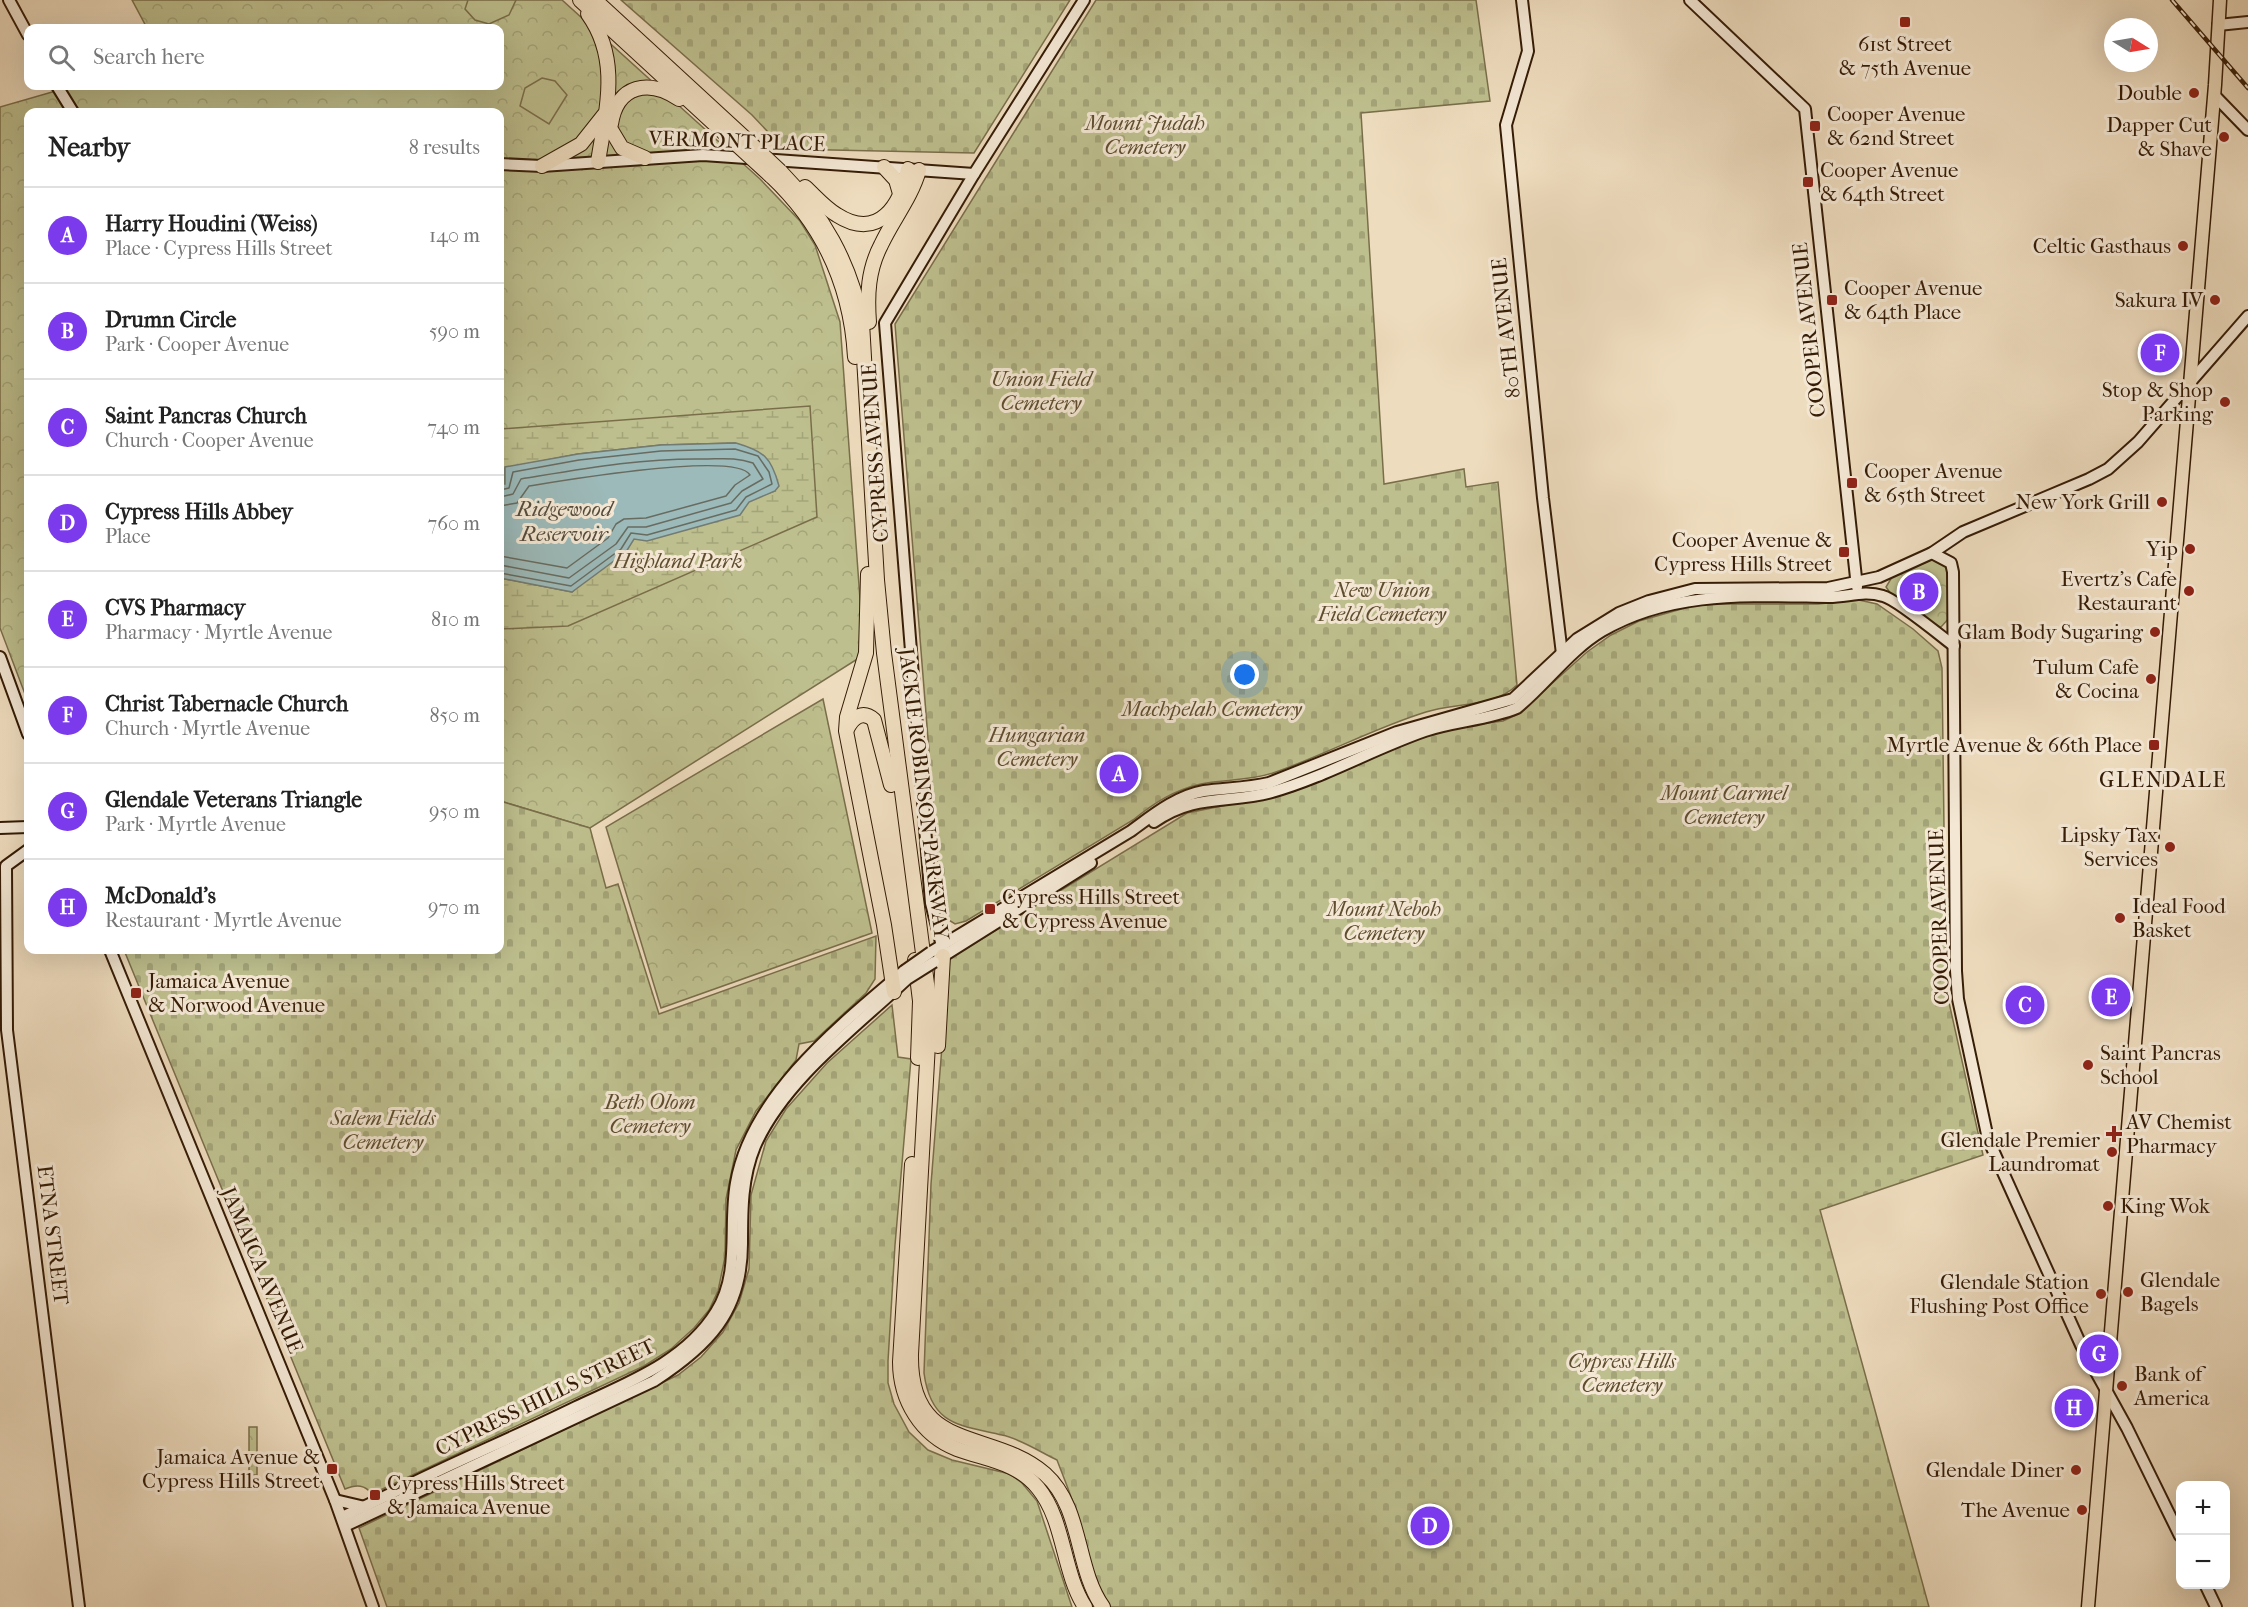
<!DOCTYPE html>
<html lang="en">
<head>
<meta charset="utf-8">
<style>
  body { margin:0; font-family:"IM FELL French Canon",serif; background:#f2f2f2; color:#222 }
  .controls { position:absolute; right:18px; bottom:18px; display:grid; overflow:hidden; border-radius:12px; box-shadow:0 6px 24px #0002 }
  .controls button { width:54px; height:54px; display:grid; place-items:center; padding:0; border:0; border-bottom:2px solid #e0e0e0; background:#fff; color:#222; font:30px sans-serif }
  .compass { position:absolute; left:2104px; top:18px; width:54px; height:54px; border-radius:50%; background:#fff; box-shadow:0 6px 24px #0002; rotate:101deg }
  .you { position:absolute; left:1245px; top:675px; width:21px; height:21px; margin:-15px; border:4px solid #fff; border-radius:50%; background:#1a73e8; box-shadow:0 0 0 9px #1a73e833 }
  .badge { display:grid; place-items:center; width:39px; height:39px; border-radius:50%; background:#7c3aed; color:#fff; font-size:20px; font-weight:700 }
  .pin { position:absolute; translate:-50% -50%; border:3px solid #fff; box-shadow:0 2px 6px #0006 }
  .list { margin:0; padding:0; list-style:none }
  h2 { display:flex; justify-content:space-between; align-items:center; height:78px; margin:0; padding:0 24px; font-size:26px }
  h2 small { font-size:20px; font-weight:400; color:#767676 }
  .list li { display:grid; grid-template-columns:39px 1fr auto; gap:18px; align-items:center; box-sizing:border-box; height:96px; padding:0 24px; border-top:2px solid #e0e0e0 }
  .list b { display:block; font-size:22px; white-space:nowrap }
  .list p { margin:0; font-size:20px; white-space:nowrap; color:#767676 }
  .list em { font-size:20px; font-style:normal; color:#767676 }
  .icon { flex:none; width:33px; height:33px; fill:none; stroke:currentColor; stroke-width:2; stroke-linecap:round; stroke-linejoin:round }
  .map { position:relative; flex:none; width:2248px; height:1607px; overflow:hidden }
  .search { position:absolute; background:#fff; box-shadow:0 6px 24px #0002; left:24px; top:24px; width:480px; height:66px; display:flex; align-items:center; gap:15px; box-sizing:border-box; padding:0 21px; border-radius:12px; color:#767676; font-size:22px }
  .panel { position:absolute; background:#fff; box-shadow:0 6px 24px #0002; left:24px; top:108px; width:480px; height:846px; border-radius:12px }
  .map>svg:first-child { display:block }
  .forest { fill:url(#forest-crowns); stroke:#7a6e4a; stroke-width:1.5 }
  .wetland { fill:url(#wetland-marsh); stroke:#7a6e4a; stroke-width:1.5 }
  .cemetery { fill:url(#cemetery-stones); stroke:#7a6e4a; stroke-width:1.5 }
  .pitch { fill:#bebf8e; stroke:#7a6e4a; stroke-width:1.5 }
  .water { fill:#9cbaba; stroke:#737b72; stroke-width:1.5 }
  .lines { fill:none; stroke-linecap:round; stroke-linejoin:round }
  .shore { stroke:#686b60; stroke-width:1.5 }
  .secondary-casing { stroke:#351c06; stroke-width:14 }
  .primary-casing { stroke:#351c06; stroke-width:15 }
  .highway-casing { stroke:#351c06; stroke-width:16 }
  .secondary { stroke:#f4e8d5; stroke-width:10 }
  .primary { stroke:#eedcbe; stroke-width:12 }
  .highway { stroke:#eedcbe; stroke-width:14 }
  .rail-casing { stroke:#351c06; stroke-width:4.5 }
  .rail { stroke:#f4e8d5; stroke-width:2; stroke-dasharray:7; stroke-linecap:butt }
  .secondary-bridge-casing { stroke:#351c06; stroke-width:14; stroke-linecap:butt }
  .highway-bridge-casing { stroke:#351c06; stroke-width:16; stroke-linecap:butt }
  .secondary-bridge { stroke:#f4e8d5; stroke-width:10 }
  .highway-bridge { stroke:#eedcbe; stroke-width:14 }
  .poi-dot { fill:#8f2418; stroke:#f4e8d5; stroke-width:2 }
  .labels { text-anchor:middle; stroke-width:6; stroke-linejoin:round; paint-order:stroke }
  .poi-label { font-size:21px; fill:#351c06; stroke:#f4e8d5; text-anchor:end }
  .park-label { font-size:21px; font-style:italic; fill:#5e4d2f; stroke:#f4e8d5 }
  .street-label { font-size:21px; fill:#351c06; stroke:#f4e8d5 }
  .water-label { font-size:22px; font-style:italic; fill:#544b3c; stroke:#f4e8d5 }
  .neighbourhood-label { font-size:22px; letter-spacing:1.5px; fill:#351c06; stroke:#f4e8d5 }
</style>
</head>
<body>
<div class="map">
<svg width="2248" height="1607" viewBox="0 0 2248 1607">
  <defs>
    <pattern id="forest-crowns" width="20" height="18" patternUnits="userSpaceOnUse" patternTransform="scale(1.5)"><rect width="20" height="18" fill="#bebf8e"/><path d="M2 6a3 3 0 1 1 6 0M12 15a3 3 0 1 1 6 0" fill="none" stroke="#a4a479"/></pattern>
    <pattern id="wetland-marsh" width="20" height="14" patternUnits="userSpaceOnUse" patternTransform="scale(1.5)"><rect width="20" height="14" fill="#bebf8e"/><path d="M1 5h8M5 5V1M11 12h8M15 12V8" fill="none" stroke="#a4a479"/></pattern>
    <pattern id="cemetery-stones" width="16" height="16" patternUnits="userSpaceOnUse" patternTransform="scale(1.5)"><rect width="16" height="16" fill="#bebf8e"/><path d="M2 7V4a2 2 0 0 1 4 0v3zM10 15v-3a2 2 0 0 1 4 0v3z" fill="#a4a479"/></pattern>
  </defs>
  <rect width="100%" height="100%" fill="#eedcbe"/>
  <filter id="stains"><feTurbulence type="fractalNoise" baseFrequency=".00333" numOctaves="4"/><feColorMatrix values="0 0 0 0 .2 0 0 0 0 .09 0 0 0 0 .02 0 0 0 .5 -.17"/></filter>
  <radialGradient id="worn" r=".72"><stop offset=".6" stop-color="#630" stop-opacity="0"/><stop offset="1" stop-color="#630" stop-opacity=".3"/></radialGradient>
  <g class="forest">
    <polygon points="132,0 562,0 760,179 800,221 815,245 840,322 862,627 859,658 590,828 500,801 500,112 28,112 28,702 0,628 0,107 73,86 500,86 500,28 147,28"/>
    <polygon points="1935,558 1947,565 1951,616 1941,627 1933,625 1891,594 1886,587 1892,577"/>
    <polygon points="823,699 872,933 661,1008 606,827"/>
    <rect x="249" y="1427" width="8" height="48"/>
  </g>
  <polygon class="wetland" points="810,406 817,517 568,626 500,629 500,578 572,592 633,539 775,491 735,443 661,445 578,454 505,468 505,485 500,484 500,429"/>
  <g class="cemetery">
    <polygon points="621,0 1070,0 974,153 784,149 752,115"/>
    <path d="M1096,0H1476L1490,101L1361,113L1384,484L1464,469L1466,487L1498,482L1517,685C1495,707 1455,703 1426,712C1374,728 1325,755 1273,773C1249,781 1225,779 1201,784C1174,790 1154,803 1133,820L966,921L955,924L944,917L941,902L895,324Z"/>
    <path d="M1859,600L1877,604L1913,629L1938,651L1942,668L1946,989L1983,1155L1820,1210L1929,1607H1111C1091,1582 1088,1551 1079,1521C1073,1500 1065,1481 1057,1460C1040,1452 1021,1439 1002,1435C960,1425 931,1426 924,1373L931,1184L949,959L1187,813L1292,792L1417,739L1464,726L1503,721L1518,714L1587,652L1611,635L1639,621L1699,604H1818Z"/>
    <path d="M500,801L590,828L606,888L618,884L659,1014L876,936L875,979L866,993L814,1041L799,1044L796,1060L756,1111L736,1150L726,1199L725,1257L718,1291L709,1310L694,1328L671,1349L644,1366L372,1494C365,1485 357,1484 345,1489L124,950H500Z"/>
    <polygon points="892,1005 898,1057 911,1059 895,1245 888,1361 888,1383 894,1404 909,1432 928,1450 952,1460 1010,1474 1022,1483 1037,1501 1072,1607 387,1607 359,1528 678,1375 701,1357 723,1332 739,1303 749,1269 751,1195 766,1141 786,1109 827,1063"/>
  </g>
  <g class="pitch">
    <polygon points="468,0 516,0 509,15 489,24 475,20 465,9"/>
    <polygon points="542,78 555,81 567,95 549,124 520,106 525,88"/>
  </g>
  <path class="water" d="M736,443C763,451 771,456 779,486L775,491L749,502L740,515L647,541L634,539L626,552L572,592L500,578V484H505V467L578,454L661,445Z"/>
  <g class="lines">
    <g class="shore">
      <polyline points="500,490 509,488 513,472 579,460 661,451 735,449 758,456 769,472 772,484 746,497 736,510 647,535 631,533 621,549 571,586 500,573"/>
      <path d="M500,497L513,494L521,479C582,469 641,458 703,459C722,459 736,457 753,463L763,479L742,491L731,503L646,527H628L616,544L569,578L500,565"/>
      <path d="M500,506L517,503L529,486C560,481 736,451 750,475L735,485L726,496L646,518L624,519L616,524L608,538L567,568L500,556"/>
    </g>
    <defs>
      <g id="secondary">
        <polyline points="9,0 28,35"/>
        <polyline points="1522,0 1528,51 1506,125 1543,498 1562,654"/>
        <polyline points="1690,0 1805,109 1857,587"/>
        <polyline points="2218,25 2248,22"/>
        <polyline points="57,86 73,112"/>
        <polyline points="2215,96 2248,130"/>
        <polyline points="500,164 542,166 703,155 974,174"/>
        <polyline points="1932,553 1951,563 1953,572 1956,971 1958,999 1988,1139 2081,1345 2127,1428 2180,1536"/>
        <polyline points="0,657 28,734"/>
        <path d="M1154,822C1195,793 1229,804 1272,792C1325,777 1373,749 1425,731C1455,721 1488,720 1517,708C1546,684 1570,650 1602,631C1672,590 1751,596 1829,597C1848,597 1864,590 1883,596C1896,599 1941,636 1954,646"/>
        <polyline points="0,828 28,827"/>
        <polyline points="28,850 6,866 7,1030 79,1607"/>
        <polyline points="110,950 335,1500 373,1607"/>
        <polyline points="943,950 931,903 885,323 974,174 1084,0"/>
        <path d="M931,952L1131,831C1153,815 1176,796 1204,791C1226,788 1247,788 1269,783L1397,732L1513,699L1577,639L1619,613L1649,601L1695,589L1828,588L1879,577L1932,553L1963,532L2089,479L2108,469L2138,442L2248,316"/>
        <polyline points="937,960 1091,863"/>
        <polyline points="335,1500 365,1507"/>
        <path d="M342,1517C375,1502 407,1485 440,1470C485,1449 531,1429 576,1407C627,1383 685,1362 716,1312C741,1272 728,1226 736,1183C751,1096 839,1026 904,971"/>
        <path d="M345,1526L654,1381C708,1346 742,1312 742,1244C742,1210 742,1177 755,1146C784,1080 856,1027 907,979"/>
        <polyline points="2205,1584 2216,1607"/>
      </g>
      <polyline id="primary" points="2088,1607 2215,85 2220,0"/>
      <g id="highway">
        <polyline points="580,0 733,141"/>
        <polyline points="595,0 748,141"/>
        <path d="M588,14C621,60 606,110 598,162"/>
        <path d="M611,124C617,84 650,79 679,99"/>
        <polyline points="610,128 622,148 645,158"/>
        <polyline points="542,166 581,144 604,115"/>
        <polyline points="884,167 896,180 901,197"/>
        <path d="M780,171C823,215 850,262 862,323L877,580L884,653L930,1007L911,1354C909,1455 992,1428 1045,1474C1083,1508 1075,1568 1103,1607"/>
        <path d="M771,176C823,225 851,285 855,357"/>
        <path d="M805,187C815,196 825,208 837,215C879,242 901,204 908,169"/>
        <path d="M869,322C867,295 868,270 881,245C893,219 911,198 919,170"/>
        <polyline points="868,574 866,653 847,717 846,731 884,925 894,992"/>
        <path d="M847,729C853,717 863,710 874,720L891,785"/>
        <polyline points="915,960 920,1001 918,1058"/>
        <polyline points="938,1046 943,956"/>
        <path d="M912,1164L900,1362C900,1400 921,1435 957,1449C987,1460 1017,1462 1038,1488C1065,1521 1062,1571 1085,1607"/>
      </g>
    </defs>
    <use href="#secondary" class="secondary-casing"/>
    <use href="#primary" class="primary-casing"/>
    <use href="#highway" class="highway-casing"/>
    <use href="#secondary" class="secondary"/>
    <use href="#primary" class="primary"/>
    <use href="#highway" class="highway"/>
    <defs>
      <polyline id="rail" points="2172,0 2248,88"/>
    </defs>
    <use href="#rail" class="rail-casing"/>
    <use href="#rail" class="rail"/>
    <defs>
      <g id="secondary-bridge">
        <polyline points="904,971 931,952"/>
        <polyline points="907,979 934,962"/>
      </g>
      <g id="highway-bridge">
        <polyline points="733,141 771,176"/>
        <polyline points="748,141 780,171"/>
      </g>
    </defs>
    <use href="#secondary-bridge" class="secondary-bridge-casing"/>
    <use href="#highway-bridge" class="highway-bridge-casing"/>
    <use href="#secondary-bridge" class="secondary-bridge"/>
    <use href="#highway-bridge" class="highway-bridge"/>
  </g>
  <g class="poi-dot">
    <rect x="1899" y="16" width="12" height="12" rx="3"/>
    <circle cx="2194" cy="93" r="6"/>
    <rect x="1809" y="120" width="12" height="12" rx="3"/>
    <circle cx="2224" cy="137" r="6"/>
    <rect x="1802" y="176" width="12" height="12" rx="3"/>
    <circle cx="2183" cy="246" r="6"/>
    <rect x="1826" y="294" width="12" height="12" rx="3"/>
    <circle cx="2215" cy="300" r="6"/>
    <circle cx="2225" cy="402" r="6"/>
    <rect x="1846" y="477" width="12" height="12" rx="3"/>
    <circle cx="2162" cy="502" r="6"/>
    <circle cx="2190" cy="549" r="6"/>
    <rect x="1838" y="546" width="12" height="12" rx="3"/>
    <circle cx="2189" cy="591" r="6"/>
    <circle cx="2155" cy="632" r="6"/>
    <circle cx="2151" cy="679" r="6"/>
    <rect x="2148" y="739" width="12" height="12" rx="3"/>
    <circle cx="2170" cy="847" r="6"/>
    <rect x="984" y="903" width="12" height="12" rx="3"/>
    <circle cx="2120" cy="918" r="6"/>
    <rect x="130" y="987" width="12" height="12" rx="3"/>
    <circle cx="2088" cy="1065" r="6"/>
    <path d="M2111 1125h6v6h6v6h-6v6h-6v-6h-6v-6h6z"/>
    <circle cx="2112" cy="1152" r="6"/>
    <circle cx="2108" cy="1206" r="6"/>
    <circle cx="2128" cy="1292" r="6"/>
    <circle cx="2101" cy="1294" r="6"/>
    <circle cx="2122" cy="1386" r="6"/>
    <rect x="326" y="1463" width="12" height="12" rx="3"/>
    <circle cx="2076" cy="1470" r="6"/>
    <rect x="369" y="1489" width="12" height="12" rx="3"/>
    <circle cx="2082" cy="1510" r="6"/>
  </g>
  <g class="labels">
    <g class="poi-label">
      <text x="1905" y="51" text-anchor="middle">61st Street<tspan x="1905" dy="24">&amp; 75th Avenue</tspan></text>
      <text x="2182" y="100">Double</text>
      <text x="1827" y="121" text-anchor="start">Cooper Avenue<tspan x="1827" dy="24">&amp; 62nd Street</tspan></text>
      <text x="2212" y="132">Dapper Cut<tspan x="2212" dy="24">&amp; Shave</tspan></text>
      <text x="1820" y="177" text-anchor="start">Cooper Avenue<tspan x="1820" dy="24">&amp; 64th Street</tspan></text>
      <text x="2171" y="253">Celtic Gasthaus</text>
      <text x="1844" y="295" text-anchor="start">Cooper Avenue<tspan x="1844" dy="24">&amp; 64th Place</tspan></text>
      <text x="2203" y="307">Sakura IV</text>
      <text x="2213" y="397">Stop &amp; Shop<tspan x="2213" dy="24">Parking</tspan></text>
      <text x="1864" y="478" text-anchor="start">Cooper Avenue<tspan x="1864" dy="24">&amp; 65th Street</tspan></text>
      <text x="2150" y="509">New York Grill</text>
      <text x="1832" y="547">Cooper Avenue &amp;<tspan x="1832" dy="24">Cypress Hills Street</tspan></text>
      <text x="2178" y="556">Yip</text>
      <text x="2177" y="586">Evertz's Cafe<tspan x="2177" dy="24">Restaurant</tspan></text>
      <text x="2143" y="639">Glam Body Sugaring</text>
      <text x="2139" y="674">Tulum Cafe<tspan x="2139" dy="24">&amp; Cocina</tspan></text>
      <text x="2142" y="752">Myrtle Avenue &amp; 66th Place</text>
      <text x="2158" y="842">Lipsky Tax<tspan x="2158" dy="24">Services</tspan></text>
      <text x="1002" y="904" text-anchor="start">Cypress Hills Street<tspan x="1002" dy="24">&amp; Cypress Avenue</tspan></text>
      <text x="2132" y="913" text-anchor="start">Ideal Food<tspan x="2132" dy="24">Basket</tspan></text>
      <text x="148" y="988" text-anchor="start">Jamaica Avenue<tspan x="148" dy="24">&amp; Norwood Avenue</tspan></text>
      <text x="2100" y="1060" text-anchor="start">Saint Pancras<tspan x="2100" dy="24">School</tspan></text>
      <text x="2126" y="1129" text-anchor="start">AV Chemist<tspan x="2126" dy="24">Pharmacy</tspan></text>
      <text x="2100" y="1147">Glendale Premier<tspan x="2100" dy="24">Laundromat</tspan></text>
      <text x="2120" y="1213" text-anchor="start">King Wok</text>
      <text x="2140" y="1287" text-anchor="start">Glendale<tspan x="2140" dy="24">Bagels</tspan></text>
      <text x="2089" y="1289">Glendale Station<tspan x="2089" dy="24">Flushing Post Office</tspan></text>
      <text x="2134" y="1381" text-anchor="start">Bank of<tspan x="2134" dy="24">America</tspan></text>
      <text x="320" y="1464">Jamaica Avenue &amp;<tspan x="320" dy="24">Cypress Hills Street</tspan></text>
      <text x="2064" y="1477">Glendale Diner</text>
      <text x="387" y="1490" text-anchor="start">Cypress Hills Street<tspan x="387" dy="24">&amp; Jamaica Avenue</tspan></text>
      <text x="2070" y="1517">The Avenue</text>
    </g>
    <g class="park-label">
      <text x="1145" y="130">Mount Judah<tspan x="1145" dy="24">Cemetery</tspan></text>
      <text x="1041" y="386">Union Field<tspan x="1041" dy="24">Cemetery</tspan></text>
      <text x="678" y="568">Highland Park</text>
      <text x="1382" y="597">New Union<tspan x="1382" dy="24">Field Cemetery</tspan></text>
      <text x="1212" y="716">Machpelah Cemetery</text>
      <text x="1037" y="742">Hungarian<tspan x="1037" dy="24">Cemetery</tspan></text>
      <text x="1724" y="800">Mount Carmel<tspan x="1724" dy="24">Cemetery</tspan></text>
      <text x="1384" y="916">Mount Neboh<tspan x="1384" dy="24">Cemetery</tspan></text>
      <text x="650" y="1109">Beth Olom<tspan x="650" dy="24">Cemetery</tspan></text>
      <text x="383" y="1125">Salem Fields<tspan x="383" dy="24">Cemetery</tspan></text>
      <text x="1622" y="1368">Cypress Hills<tspan x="1622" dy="24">Cemetery</tspan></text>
    </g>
    <g class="street-label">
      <text transform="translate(737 141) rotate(2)" y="7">VERMONT PLACE</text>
      <text transform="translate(1506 328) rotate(-96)" y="7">80TH AVENUE</text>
      <text transform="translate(1809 330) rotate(-96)" y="7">COOPER AVENUE</text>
      <text transform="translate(875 453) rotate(-94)" y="7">CYPRESS AVENUE</text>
      <text transform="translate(924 794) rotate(83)" y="7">JACKIE ROBINSON PARKWAY</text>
      <text transform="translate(1939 917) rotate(-92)" y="7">COOPER AVENUE</text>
      <text transform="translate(53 1235) rotate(83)" y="7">ETNA STREET</text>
      <text transform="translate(262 1270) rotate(67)" y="7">JAMAICA AVENUE</text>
      <text transform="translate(545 1397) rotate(-26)" y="7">CYPRESS HILLS STREET</text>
    </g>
    <g class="water-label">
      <text x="564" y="516">Ridgewood<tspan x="564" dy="25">Reservoir</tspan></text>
    </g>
    <g class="neighbourhood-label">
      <text x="2163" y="787">GLENDALE</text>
    </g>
  </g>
  <rect width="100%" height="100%" filter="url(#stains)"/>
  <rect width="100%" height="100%" fill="url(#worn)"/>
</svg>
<div class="controls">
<button>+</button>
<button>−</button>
</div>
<svg class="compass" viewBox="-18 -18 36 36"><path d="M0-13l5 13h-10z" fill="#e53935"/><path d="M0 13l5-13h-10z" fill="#767676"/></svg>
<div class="you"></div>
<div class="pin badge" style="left:1119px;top:774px">A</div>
<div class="pin badge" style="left:1919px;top:592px">B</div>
<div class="pin badge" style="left:2025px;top:1005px">C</div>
<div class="pin badge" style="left:1430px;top:1526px">D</div>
<div class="pin badge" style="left:2111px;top:997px">E</div>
<div class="pin badge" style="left:2160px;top:353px">F</div>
<div class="pin badge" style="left:2099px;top:1354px">G</div>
<div class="pin badge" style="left:2074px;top:1408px">H</div>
<div class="search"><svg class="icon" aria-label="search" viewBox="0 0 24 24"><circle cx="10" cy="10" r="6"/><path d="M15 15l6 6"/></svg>Search here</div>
<section class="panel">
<h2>Nearby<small>8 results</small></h2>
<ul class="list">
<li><span class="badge">A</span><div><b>Harry Houdini (Weiss)</b><p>Place · Cypress Hills Street</p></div><em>140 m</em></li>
<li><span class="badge">B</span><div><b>Drumn Circle</b><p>Park · Cooper Avenue</p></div><em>590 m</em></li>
<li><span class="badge">C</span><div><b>Saint Pancras Church</b><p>Church · Cooper Avenue</p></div><em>740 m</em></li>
<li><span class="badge">D</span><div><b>Cypress Hills Abbey</b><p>Place</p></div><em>760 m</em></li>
<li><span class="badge">E</span><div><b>CVS Pharmacy</b><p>Pharmacy · Myrtle Avenue</p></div><em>810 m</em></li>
<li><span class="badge">F</span><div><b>Christ Tabernacle Church</b><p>Church · Myrtle Avenue</p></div><em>850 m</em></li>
<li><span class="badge">G</span><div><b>Glendale Veterans Triangle</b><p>Park · Myrtle Avenue</p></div><em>950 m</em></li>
<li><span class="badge">H</span><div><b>McDonald's</b><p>Restaurant · Myrtle Avenue</p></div><em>970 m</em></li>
</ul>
</section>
</div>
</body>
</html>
